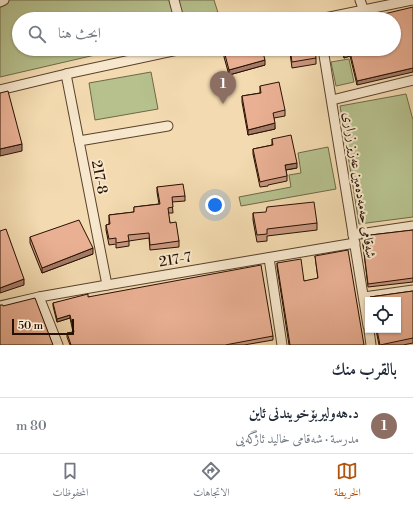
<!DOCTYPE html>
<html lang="ar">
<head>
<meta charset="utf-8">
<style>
  body { margin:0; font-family:"Libre Bodoni",Amiri,serif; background:#f6f6f7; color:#1f2937; direction:rtl }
  .controls { position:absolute; right:12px; bottom:12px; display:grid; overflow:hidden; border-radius:0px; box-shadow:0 1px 3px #0004 }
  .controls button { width:36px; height:36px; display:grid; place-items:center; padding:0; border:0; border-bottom:1px solid #e0e1e3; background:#fff; color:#1f2937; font:20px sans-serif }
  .scale { position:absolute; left:12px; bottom:10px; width:62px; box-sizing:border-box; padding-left:4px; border:2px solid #271001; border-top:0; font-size:11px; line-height:14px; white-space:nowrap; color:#271001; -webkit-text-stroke:3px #f7e7cc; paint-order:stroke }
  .you { position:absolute; left:215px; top:205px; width:14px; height:14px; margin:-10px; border:3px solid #fff; border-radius:50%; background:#1a73e8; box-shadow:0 0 0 6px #1a73e833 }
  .badge { display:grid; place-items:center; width:26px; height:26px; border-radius:50%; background:#b45309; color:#fff; font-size:13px; font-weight:700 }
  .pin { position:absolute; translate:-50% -33px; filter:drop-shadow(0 1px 2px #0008) }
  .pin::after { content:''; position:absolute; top:21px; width:14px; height:12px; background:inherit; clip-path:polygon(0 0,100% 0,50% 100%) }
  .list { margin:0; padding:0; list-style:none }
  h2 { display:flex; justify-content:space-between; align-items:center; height:52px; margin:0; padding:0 16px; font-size:17px }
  h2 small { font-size:13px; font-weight:400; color:#747a83 }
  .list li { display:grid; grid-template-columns:26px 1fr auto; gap:12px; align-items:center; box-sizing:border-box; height:56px; padding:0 16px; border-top:1px solid #e0e1e3 }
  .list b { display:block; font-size:15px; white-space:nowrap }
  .list p { margin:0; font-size:13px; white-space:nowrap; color:#747a83 }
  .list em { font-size:13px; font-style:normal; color:#747a83 }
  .icon { flex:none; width:22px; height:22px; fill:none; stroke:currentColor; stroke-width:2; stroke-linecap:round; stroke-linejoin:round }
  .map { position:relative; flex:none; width:413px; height:345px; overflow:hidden; direction:ltr }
  .search { position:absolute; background:#fff; box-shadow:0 1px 3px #0004; left:12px; right:12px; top:12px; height:44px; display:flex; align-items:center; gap:10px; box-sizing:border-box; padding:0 14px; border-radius:22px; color:#747a83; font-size:15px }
  .sheet { height:108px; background:#fff }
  nav { display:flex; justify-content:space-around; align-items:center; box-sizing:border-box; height:56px; border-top:1px solid #e0e1e3; background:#fff; font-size:11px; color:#747a83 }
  nav a { display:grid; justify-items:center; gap:2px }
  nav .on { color:#b45309 }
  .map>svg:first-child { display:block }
  .green { fill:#b6c18e; stroke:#6e6848 }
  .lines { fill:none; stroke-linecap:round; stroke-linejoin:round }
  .minor-casing { stroke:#5a422d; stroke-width:11 }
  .minor { stroke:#f7e7cc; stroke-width:9 }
  .wall { fill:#c9977f; stroke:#271001 }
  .shaded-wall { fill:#a47b68; stroke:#271001 }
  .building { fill:#eab094; stroke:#271001 }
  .labels { text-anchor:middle; stroke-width:4; stroke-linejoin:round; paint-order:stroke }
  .street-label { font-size:14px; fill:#271001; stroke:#f7e7cc }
</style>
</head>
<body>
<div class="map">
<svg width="413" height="345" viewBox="0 0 413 345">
  <rect width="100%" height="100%" fill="#f3dab0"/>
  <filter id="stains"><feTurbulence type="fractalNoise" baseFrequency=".005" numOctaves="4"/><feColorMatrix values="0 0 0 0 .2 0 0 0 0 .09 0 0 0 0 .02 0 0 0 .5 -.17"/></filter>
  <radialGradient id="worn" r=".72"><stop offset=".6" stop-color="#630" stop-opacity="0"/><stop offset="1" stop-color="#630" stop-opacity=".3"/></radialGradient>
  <g class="green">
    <polygon points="0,0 214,0 220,19 19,19 19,49 121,49 0,77"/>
    <polygon points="349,59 354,82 336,86 331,62"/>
    <polygon points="151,72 158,109 95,120 89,83"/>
    <polygon points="406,94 413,120 413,217 359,224 340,106"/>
    <polygon points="328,147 336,189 241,206 239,197 291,187 289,175 301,173 298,153"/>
  </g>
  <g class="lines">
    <defs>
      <g id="minor">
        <polyline points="174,0 179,19"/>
        <polyline points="360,0 364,11"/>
        <polyline points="0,2 4,0"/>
        <polyline points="320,19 412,0"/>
        <polyline points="323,49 368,326"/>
        <polyline points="66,74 107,285"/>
        <polyline points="0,90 66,74 182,49"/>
        <polyline points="332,100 413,80"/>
        <polyline points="79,141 168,126"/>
        <polyline points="353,235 413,226"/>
        <polyline points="269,258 282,345"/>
        <polyline points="39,297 58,345"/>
        <polyline points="364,297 413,290"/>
        <polyline points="0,306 39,297 107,285 355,243"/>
        <polyline points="369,330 371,345"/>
      </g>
    </defs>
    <use href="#minor" class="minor-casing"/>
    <use href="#minor" class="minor"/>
  </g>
  <g class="wall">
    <polygon points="290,49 316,58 316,64 292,68 290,53"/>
    <polygon points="342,49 394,49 357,85 350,56 344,58"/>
    <polygon points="224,51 265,65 229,75 224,57"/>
    <polygon points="260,86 285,110 285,116 274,118 275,129 248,135 242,102 242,96 260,93"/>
    <polygon points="272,139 297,168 286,170 287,176 287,181 268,185 268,186 260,187 253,154 253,149 272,145"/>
    <polygon points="157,187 185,196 185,201 172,202 173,213 168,213 170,223 179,241 179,247 150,250 149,238 129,241 129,246 116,248 116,244 109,245 106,230 106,225 109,224 109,215 134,212 134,207 159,204 157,192"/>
    <polygon points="253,213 317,223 317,230 267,236 267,241 257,242 253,220"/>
    <polygon points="413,230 413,282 368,287 362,236"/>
    <polygon points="30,237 93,254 42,273 30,243"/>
    <polygon points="315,256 364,345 289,345 277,267 277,263 304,281 318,279"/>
    <polygon points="413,291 413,343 403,345 379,345 376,330 398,330 398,300 370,300 370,297"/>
    <polygon points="88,297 273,336 273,340 244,345 70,345 67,337 67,333 73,332 70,318 57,322 53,306 53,303"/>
  </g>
  <g class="shaded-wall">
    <polygon points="350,52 350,56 344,58 344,54"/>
    <polygon points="265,60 265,65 229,75 229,70"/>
    <polygon points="413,68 413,72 357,85 357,81"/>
    <polygon points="275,123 275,129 248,135 248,130"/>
    <polygon points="22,144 22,151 0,156 0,149"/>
    <polygon points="297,163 297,168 285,170 285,165"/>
    <polygon points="93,248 93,254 42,273 42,268"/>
    <polygon points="24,279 24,285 0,293 0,288"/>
    <polygon points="70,315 70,318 57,322 57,319"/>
  </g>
  <g class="building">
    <polygon points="413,7 413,68 357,81 350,52 344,54 343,49 394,49 394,19 363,19"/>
    <polygon points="234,49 262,49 265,60 229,70 224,51"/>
    <polygon points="290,49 315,49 316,58 292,62"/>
    <polygon points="279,82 285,110 273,113 275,123 248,130 242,96 261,93 260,86"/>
    <polygon points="8,91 22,144 0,149 0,93"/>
    <polygon points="291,135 297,163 285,165 287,176 268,180 260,182 253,149 273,145 272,139"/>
    <polygon points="183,184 185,196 172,197 173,207 168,208 170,223 176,222 179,241 150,245 149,233 128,235 129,241 116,243 116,238 109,239 106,225 110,224 109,215 134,212 134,207 160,204 157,187"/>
    <polygon points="314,202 317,223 267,229 267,234 257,235 253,213 266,212 267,207"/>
    <polygon points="79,220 93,248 42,268 30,237"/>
    <polygon points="6,229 24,279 0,288 0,231"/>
    <polygon points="413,230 413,278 368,284 362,236"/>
    <polygon points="348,250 364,345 290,345 277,263 301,259 304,281 318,278 315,256"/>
    <polygon points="261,265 273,336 225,345 71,345 67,333 74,332 70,315 57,319 53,303 88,294 88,297"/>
    <polygon points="413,291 413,338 380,345 377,330 398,330 398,300 371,300 370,297"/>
    <polygon points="35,298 53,345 0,345 0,305 3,305 3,306"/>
  </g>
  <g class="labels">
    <g class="street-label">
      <text transform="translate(100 177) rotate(79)" y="5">217-8</text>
      <text transform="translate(360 185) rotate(81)" y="5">شەقامی حەمەدەمین عەزیز زراری</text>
      <text transform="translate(175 259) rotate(-9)" y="5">217-7</text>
    </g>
  </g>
  <rect width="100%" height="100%" filter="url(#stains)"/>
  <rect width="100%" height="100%" fill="url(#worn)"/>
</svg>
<div class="controls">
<button><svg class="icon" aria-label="locate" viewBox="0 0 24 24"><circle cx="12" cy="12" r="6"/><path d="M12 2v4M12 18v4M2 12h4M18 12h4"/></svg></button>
</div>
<div class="scale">50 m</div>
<div class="you"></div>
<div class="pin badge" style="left:223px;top:104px;background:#8d6e63">1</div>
<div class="search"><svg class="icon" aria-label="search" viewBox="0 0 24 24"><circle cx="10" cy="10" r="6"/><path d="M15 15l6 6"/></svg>ابحث هنا</div>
</div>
<section class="sheet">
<h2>بالقرب منك<small></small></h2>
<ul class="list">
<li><span class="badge" style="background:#8d6e63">1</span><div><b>د.هه‌ولیربۆخویندنی ئاین</b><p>مدرسة · شەقامی خالید ئاژگەیی</p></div><em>80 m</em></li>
</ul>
</section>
<nav>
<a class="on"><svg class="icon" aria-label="map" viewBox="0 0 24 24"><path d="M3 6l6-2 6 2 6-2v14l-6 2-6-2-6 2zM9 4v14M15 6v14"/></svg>الخريطة</a>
<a><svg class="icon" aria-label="directions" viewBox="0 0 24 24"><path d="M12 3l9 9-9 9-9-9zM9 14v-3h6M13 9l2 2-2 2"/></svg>الاتجاهات</a>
<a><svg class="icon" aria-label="saved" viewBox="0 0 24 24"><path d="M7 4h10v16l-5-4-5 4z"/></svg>المحفوظات</a>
</nav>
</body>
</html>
